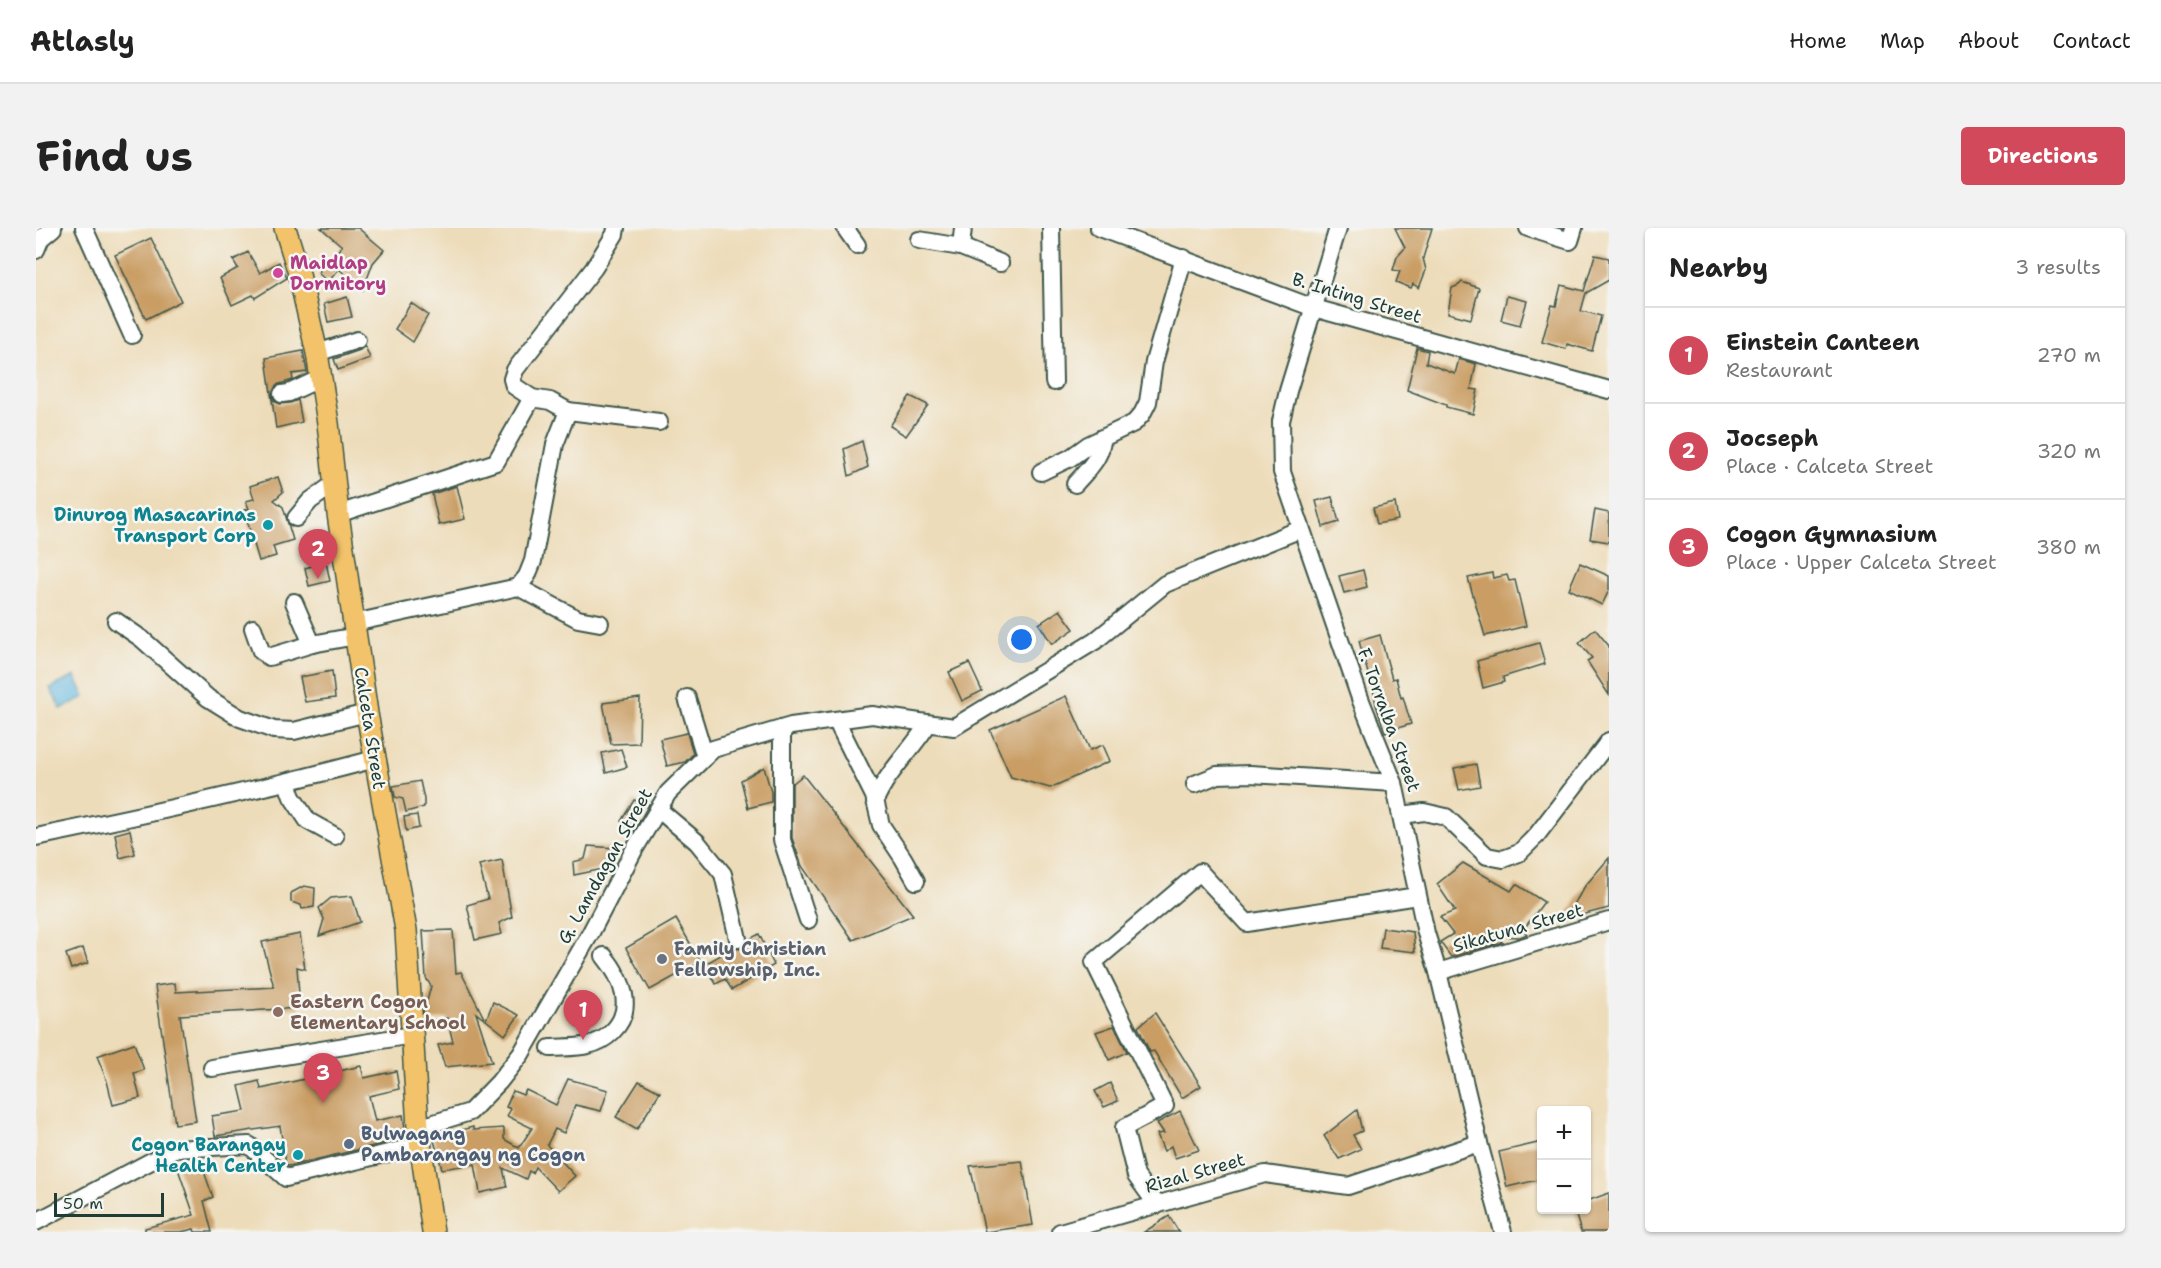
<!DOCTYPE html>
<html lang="en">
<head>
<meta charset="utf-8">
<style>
  body { margin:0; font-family:"Shantell Sans",sans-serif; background:#f2f2f2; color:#222 }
  .controls { position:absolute; right:18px; bottom:18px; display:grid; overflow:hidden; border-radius:6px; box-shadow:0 2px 4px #0004 }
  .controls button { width:54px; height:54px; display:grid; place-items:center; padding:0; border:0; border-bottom:2px solid #e0e0e0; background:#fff; color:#222; font:30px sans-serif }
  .scale { position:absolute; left:18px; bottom:15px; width:110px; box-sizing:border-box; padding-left:6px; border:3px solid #1f3d34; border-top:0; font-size:16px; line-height:21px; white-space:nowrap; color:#1f3d34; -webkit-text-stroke:4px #f6f6f2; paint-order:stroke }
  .you { position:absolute; left:986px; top:412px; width:21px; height:21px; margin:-15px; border:4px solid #fff; border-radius:50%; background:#1a73e8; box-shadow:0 0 0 9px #1a73e833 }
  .badge { display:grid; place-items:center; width:39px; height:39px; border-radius:50%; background:#d1495b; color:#fff; font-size:20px; font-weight:700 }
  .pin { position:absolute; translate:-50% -50px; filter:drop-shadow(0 2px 3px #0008) }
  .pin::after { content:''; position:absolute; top:32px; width:21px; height:18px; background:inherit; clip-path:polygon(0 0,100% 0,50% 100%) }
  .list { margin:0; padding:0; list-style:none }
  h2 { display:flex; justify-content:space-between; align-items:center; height:78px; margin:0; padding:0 24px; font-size:26px }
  h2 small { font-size:20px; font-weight:400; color:#767676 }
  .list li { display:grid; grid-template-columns:39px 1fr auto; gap:18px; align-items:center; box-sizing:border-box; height:96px; padding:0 24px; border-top:2px solid #e0e0e0 }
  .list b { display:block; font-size:22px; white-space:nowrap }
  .list p { margin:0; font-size:20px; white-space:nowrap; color:#767676 }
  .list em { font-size:20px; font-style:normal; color:#767676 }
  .map { position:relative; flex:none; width:1573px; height:1004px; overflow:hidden; border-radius:6px }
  header { display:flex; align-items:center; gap:36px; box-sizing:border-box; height:84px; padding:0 30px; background:#fff; border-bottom:2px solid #e0e0e0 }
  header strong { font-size:28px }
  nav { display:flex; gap:33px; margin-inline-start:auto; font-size:21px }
  .intro { display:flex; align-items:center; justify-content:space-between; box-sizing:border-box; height:144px; padding:0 36px }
  h1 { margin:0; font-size:42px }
  .button { padding:15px 27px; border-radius:6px; background:#d1495b; color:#fff; font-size:21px; font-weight:700 }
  main { display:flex; gap:36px; padding:0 36px }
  aside { flex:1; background:#fff; border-radius:6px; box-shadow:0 2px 4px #0004 }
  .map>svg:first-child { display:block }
  .water { fill:#61b6dd; stroke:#407a88; stroke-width:1.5 }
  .building { fill:#c99d64 }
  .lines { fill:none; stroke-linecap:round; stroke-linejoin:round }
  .minor-casing { stroke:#3e5548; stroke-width:20 }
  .major-casing { stroke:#3e5548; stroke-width:24 }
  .minor { stroke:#fff; stroke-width:16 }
  .major { stroke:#f2c36a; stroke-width:21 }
  .hotel-dot { fill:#d1479c; stroke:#f6f6f2; stroke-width:2 }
  .culture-dot { fill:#0f9aa8; stroke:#f6f6f2; stroke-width:2 }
  .worship-dot { fill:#6b7280; stroke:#f6f6f2; stroke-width:2 }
  .education-dot { fill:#8d6e63; stroke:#f6f6f2; stroke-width:2 }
  .service-dot { fill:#5c6f8a; stroke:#f6f6f2; stroke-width:2 }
  .labels { text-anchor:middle; stroke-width:5; stroke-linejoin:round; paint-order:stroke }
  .hotel-label { font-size:18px; font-weight:bold; fill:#b23c85; stroke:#f6f6f2; text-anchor:start }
  .street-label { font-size:18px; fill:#1f3d34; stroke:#f6f6f2 }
  .culture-label { font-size:18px; font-weight:bold; fill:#0d838f; stroke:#f6f6f2; text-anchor:end }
  .worship-label { font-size:18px; font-weight:bold; fill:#5b616d; stroke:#f6f6f2; text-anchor:start }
  .education-label { font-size:18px; font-weight:bold; fill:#785e54; stroke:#f6f6f2; text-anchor:start }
  .service-label { font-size:18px; font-weight:bold; fill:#4e5e75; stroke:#f6f6f2; text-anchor:start }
</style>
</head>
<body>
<header>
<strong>Atlasly</strong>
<nav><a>Home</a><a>Map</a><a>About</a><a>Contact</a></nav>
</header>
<div class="intro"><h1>Find us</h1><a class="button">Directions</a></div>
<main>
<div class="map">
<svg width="1573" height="1004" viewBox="0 0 1573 1004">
  <rect width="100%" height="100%" fill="#f6f6f2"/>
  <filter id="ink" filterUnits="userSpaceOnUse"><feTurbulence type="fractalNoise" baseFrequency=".0167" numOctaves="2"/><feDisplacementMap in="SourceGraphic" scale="12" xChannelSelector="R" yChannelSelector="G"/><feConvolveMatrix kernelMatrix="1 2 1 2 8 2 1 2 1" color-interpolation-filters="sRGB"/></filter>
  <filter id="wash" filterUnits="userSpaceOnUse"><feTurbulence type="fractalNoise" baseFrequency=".008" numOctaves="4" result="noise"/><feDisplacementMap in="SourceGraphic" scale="24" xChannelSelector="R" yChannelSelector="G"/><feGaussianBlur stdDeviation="1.35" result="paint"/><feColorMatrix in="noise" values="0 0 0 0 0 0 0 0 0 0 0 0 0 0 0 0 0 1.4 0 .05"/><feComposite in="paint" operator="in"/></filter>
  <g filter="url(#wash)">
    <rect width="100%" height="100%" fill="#eddcb9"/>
    <polygon class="water" points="39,448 49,469 25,481 14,460"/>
    <g id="blocks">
      <g class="building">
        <polygon points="285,0 322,0 348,22 337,35 327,62 303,41 292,54 282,45 306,18"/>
        <polygon points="1359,0 1396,0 1387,30 1390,42 1383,60 1377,56 1375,60 1360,54 1364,43 1357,42 1361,29 1369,20"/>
        <polygon points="115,10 145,73 110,91 79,27"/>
        <polygon points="212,24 224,45 243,34 251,50 219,70 217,67 196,77 184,50 202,40 197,32"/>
        <polygon points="1559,27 1573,30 1573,52 1550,65 1545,83 1565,88 1556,123 1531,116 1530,121 1506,114 1516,77 1520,78 1525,57 1548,63"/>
        <polygon points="1426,54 1443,60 1435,91 1412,85 1416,60 1423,57"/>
        <polygon points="1471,68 1491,73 1484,97 1465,92"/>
        <polygon points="311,69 316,89 292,94 288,76"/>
        <polygon points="375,75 392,87 377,114 359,101"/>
        <polygon points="329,118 334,130 302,142 298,131 324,122"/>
        <polygon points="1381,120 1392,123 1390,135 1419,146 1423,131 1440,136 1435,161 1442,162 1437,186 1410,179 1410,177 1371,162"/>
        <polygon points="267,123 271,144 256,146 257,152 240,157 236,167 237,172 243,176 254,175 262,172 266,194 240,200 230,130"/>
        <polygon points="874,168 892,177 870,208 854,198"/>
        <polygon points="826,213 832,239 813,248 808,221"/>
        <polygon points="242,249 247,264 238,272 247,279 257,312 237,318 240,328 223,333 208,282 213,281 210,273 218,271 214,258"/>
        <polygon points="421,258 429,291 403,297 396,266"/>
        <polygon points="1296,269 1303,294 1287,299 1280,273"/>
        <polygon points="1359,275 1362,292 1341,296 1337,280"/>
        <polygon points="1559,282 1573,285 1573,314 1554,311"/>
        <polygon points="290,334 294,353 273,358 269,340"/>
        <polygon points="1544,335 1573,348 1573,362 1566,377 1533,361"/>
        <polygon points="1327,342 1331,359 1308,365 1303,348"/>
        <polygon points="1456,345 1457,350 1471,347 1473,353 1479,352 1490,398 1449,408 1432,350"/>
        <polygon points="1024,382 1038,401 1016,416 1003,396"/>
        <polygon points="1559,401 1573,418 1573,467 1551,433 1556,430 1543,415"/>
        <polygon points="1344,407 1356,451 1360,450 1365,470 1367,469 1375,496 1349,504 1340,477 1335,449 1333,449 1323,413"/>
        <polygon points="1503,415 1509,436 1467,449 1468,454 1447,460 1441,433"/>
        <polygon points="933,435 946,463 926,473 913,444"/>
        <polygon points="296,443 299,470 269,474 264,449"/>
        <polygon points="1030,468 1054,522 1067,517 1074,533 1014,560 975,549 954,502"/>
        <polygon points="604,470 603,515 575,516 567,475"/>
        <polygon points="651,505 657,526 649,534 631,538 624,511"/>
        <polygon points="585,521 591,539 570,545 566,525"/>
        <polygon points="1440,536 1444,558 1423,562 1418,540"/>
        <polygon points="728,539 735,564 735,574 712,580 705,552"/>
        <polygon points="767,547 877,687 817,712 766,638 756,610 756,556"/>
        <polygon points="384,553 388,571 388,579 370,584 367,571 359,569 357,558"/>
        <polygon points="598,572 613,576 597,604 585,593"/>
        <polygon points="381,587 383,600 370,603 368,589"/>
        <polygon points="94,602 99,626 84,630 79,606"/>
        <polygon points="552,618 579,620 577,639 538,647 537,634 549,631"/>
        <polygon points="1573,630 1573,680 1529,691 1549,658"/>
        <polygon points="466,632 476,689 463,695 466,706 439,712 431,677 452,671 443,637"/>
        <polygon points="1427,635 1475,663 1480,656 1508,674 1487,702 1491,706 1484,709 1461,708 1466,714 1415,729 1404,714 1417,706 1404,689 1419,683 1401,656"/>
        <polygon points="268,658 279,660 278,679 266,681 265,677 255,674 255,665"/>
        <polygon points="316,668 324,694 283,708 288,691 283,680 295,670"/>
        <polygon points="640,691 665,734 614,762 590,720"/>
        <polygon points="1347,700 1377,704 1379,724 1344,720"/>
        <polygon points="417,702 420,745 425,744 449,792 440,785 456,834 409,839 402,817 417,814 411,790 388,794 387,778 390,777 395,758 390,750 387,703"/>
        <polygon points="264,706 269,741 261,739 264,780 144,787 160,893 139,896 119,758 139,755 140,764 238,759 226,714"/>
        <polygon points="723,706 738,737 696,762 689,751 680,756 669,736 697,720 704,721 709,719 712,712"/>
        <polygon points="47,720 52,735 35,741 30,726"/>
        <polygon points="457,774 483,787 469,807 450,792"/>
        <polygon points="1119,785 1165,858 1146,870 1118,823 1114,824 1102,799"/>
        <polygon points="1078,798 1091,824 1073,832 1060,804"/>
        <polygon points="98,815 108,842 98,845 104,870 77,877 71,853 61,828"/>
        <polygon points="325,838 328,850 360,843 363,861 333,868 339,893 367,887 369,901 364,902 366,911 253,938 250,936 244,898 179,908 176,888 209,883 203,858 223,853 225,861"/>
        <polygon points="532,851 572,862 565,883 539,877 528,905 519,901 511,917 539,948 522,963 499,939 496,945 493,943 490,951 467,940 471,959 444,965 439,936 406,941 397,909 437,899 437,902 468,900 468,911 483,920 496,900 471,888 475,881 470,879 477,863 487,867 490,862 520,877"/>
        <polygon points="603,853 624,864 601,901 580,889"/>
        <polygon points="1074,855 1082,873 1068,879 1059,863"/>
        <polygon points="1321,882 1326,903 1317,907 1325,921 1303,931 1288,908"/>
        <polygon points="1144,883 1163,922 1139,930 1135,918 1128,923 1121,906 1128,905 1121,895"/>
        <polygon points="1506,914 1506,951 1471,959 1463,924"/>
        <polygon points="986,933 997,997 949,1004 934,938"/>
        <polygon points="154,934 157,939 165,935 177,969 168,973 176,1004 159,1004 158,1001 145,1004 109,1004 109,1000 158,987 141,938"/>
        <polygon points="1573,965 1573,1004 1545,1004 1538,981 1551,981 1551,973"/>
        <polygon points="1133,988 1143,1004 1108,1004"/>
      </g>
    </g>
  </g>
  <g filter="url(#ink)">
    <use href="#blocks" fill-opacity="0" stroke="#3e5548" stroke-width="1.5"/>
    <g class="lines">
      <defs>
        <g id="minor">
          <polyline points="48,0 96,107"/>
          <polyline points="809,0 821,17"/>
          <polyline points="1015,0 1018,154"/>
          <polyline points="1063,0 1278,80 1573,162"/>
          <polyline points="1302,0 1252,163 1245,193 1246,244 1325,473 1358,555 1390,705 1402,744 1443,915 1467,1004"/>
          <polyline points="1492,0 1534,13 1538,0"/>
          <polyline points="883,12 925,19 964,35"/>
          <polyline points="925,19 927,0"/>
          <polyline points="0,22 5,10 17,0"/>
          <polyline points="281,125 321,112"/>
          <polyline points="246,166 253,165 285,150"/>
          <polyline points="532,183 623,194"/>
          <polyline points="1005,244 1034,230 1052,217 1098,195 1106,186 1112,174 1118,134 1148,30"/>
          <path d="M1039,256C1051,242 1066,230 1066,210"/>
          <path d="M302,286C355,269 407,251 460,234L496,170"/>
          <polyline points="260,290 274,273 299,255"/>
          <polyline points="482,359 542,391 564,395"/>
          <polyline points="258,374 276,416"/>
          <polyline points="80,393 106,411 172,470 204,490 238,502 258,503 331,485"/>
          <polyline points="318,395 482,359 491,348 497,333 519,216 532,183 514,173 496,170 478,158 476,151 479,142 558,40 579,6 580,0"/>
          <polyline points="217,400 225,423 233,429 276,416 320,408"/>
          <polyline points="651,470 669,529"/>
          <polyline points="800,492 838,568 845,597 867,630 880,653"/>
          <polyline points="746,501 746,612 772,692"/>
          <polyline points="251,555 256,569 272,593 299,608"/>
          <polyline points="1159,556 1181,547 1214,546 1358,555"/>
          <path d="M839,573C850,545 876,522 892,496"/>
          <polyline points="622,581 661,614 687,646 702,711"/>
          <polyline points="1366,587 1388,584 1410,589 1451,628 1467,631 1483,625 1500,608 1573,513"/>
          <path d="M0,609C114,586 227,561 339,531"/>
          <polyline points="1402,744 1573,693"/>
          <path d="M514,820C527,819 540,820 552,817C561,815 570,810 576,804C600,781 586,750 568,728"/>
          <polyline points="176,840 376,807"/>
          <polyline points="382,900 434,884 463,854 485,826 554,706 598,622 632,565 677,521 755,498 836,487 918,499 1059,413 1129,356 1265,301"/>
          <polyline points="1121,977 1100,948 1088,900 1129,878 1058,734 1164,644 1211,695 1381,668"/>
          <polyline points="0,994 138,921 213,917 250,950 385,917"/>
          <polyline points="1024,1004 1229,946 1312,958 1443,915"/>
        </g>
        <polyline id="major" points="249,0 262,42 281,125 292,195 302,286 331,485 370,702 382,900 397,1004"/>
      </defs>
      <use href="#minor" class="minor-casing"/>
      <use href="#major" class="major-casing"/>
      <use href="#minor" class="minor"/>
      <use href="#major" class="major"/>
    </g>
  </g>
  <circle class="hotel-dot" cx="242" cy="45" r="6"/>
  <g class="culture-dot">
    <circle cx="232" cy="297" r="6"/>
    <circle cx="262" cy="927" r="6"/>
  </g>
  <circle class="worship-dot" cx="626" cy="731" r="6"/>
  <circle class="education-dot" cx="242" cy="784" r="6"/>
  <circle class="service-dot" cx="313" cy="916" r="6"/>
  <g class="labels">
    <g class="hotel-label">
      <text x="254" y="41">Maidlap<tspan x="254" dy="21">Dormitory</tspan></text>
    </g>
    <g class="street-label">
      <text transform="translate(1321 70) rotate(17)" y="6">B. Inting Street</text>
      <text transform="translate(1353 492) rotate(70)" y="6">F. Torralba Street</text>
      <text transform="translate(334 500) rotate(81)" y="6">Calceta Street</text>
      <text transform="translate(569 638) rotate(-61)" y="6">G. Lamdagan Street</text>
      <text transform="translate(1482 700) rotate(-16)" y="6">Sikatuna Street</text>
      <text transform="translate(1159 945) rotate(-16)" y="6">Rizal Street</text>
    </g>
    <g class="culture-label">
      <text x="220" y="293">Dinurog Masacarinas<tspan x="220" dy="21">Transport Corp</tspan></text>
      <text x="250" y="923">Cogon Barangay<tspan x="250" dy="21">Health Center</tspan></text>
    </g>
    <g class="worship-label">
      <text x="638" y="727">Family Christian<tspan x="638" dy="21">Fellowship, Inc.</tspan></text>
    </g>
    <g class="education-label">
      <text x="254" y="780">Eastern Cogon<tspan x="254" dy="21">Elementary School</tspan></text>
    </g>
    <g class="service-label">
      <text x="325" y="912">Bulwagang<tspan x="325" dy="21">Pambarangay ng Cogon</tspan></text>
    </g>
  </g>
</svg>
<div class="controls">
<button>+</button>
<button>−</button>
</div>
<div class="scale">50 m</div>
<div class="you"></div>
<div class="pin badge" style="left:547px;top:812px">1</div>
<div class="pin badge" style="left:282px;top:351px">2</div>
<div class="pin badge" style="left:287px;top:875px">3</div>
</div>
<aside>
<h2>Nearby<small>3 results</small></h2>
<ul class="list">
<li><span class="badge">1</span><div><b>Einstein Canteen</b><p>Restaurant</p></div><em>270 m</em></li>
<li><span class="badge">2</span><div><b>Jocseph</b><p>Place · Calceta Street</p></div><em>320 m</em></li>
<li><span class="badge">3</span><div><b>Cogon Gymnasium</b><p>Place · Upper Calceta Street</p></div><em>380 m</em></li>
</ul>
</aside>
</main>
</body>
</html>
